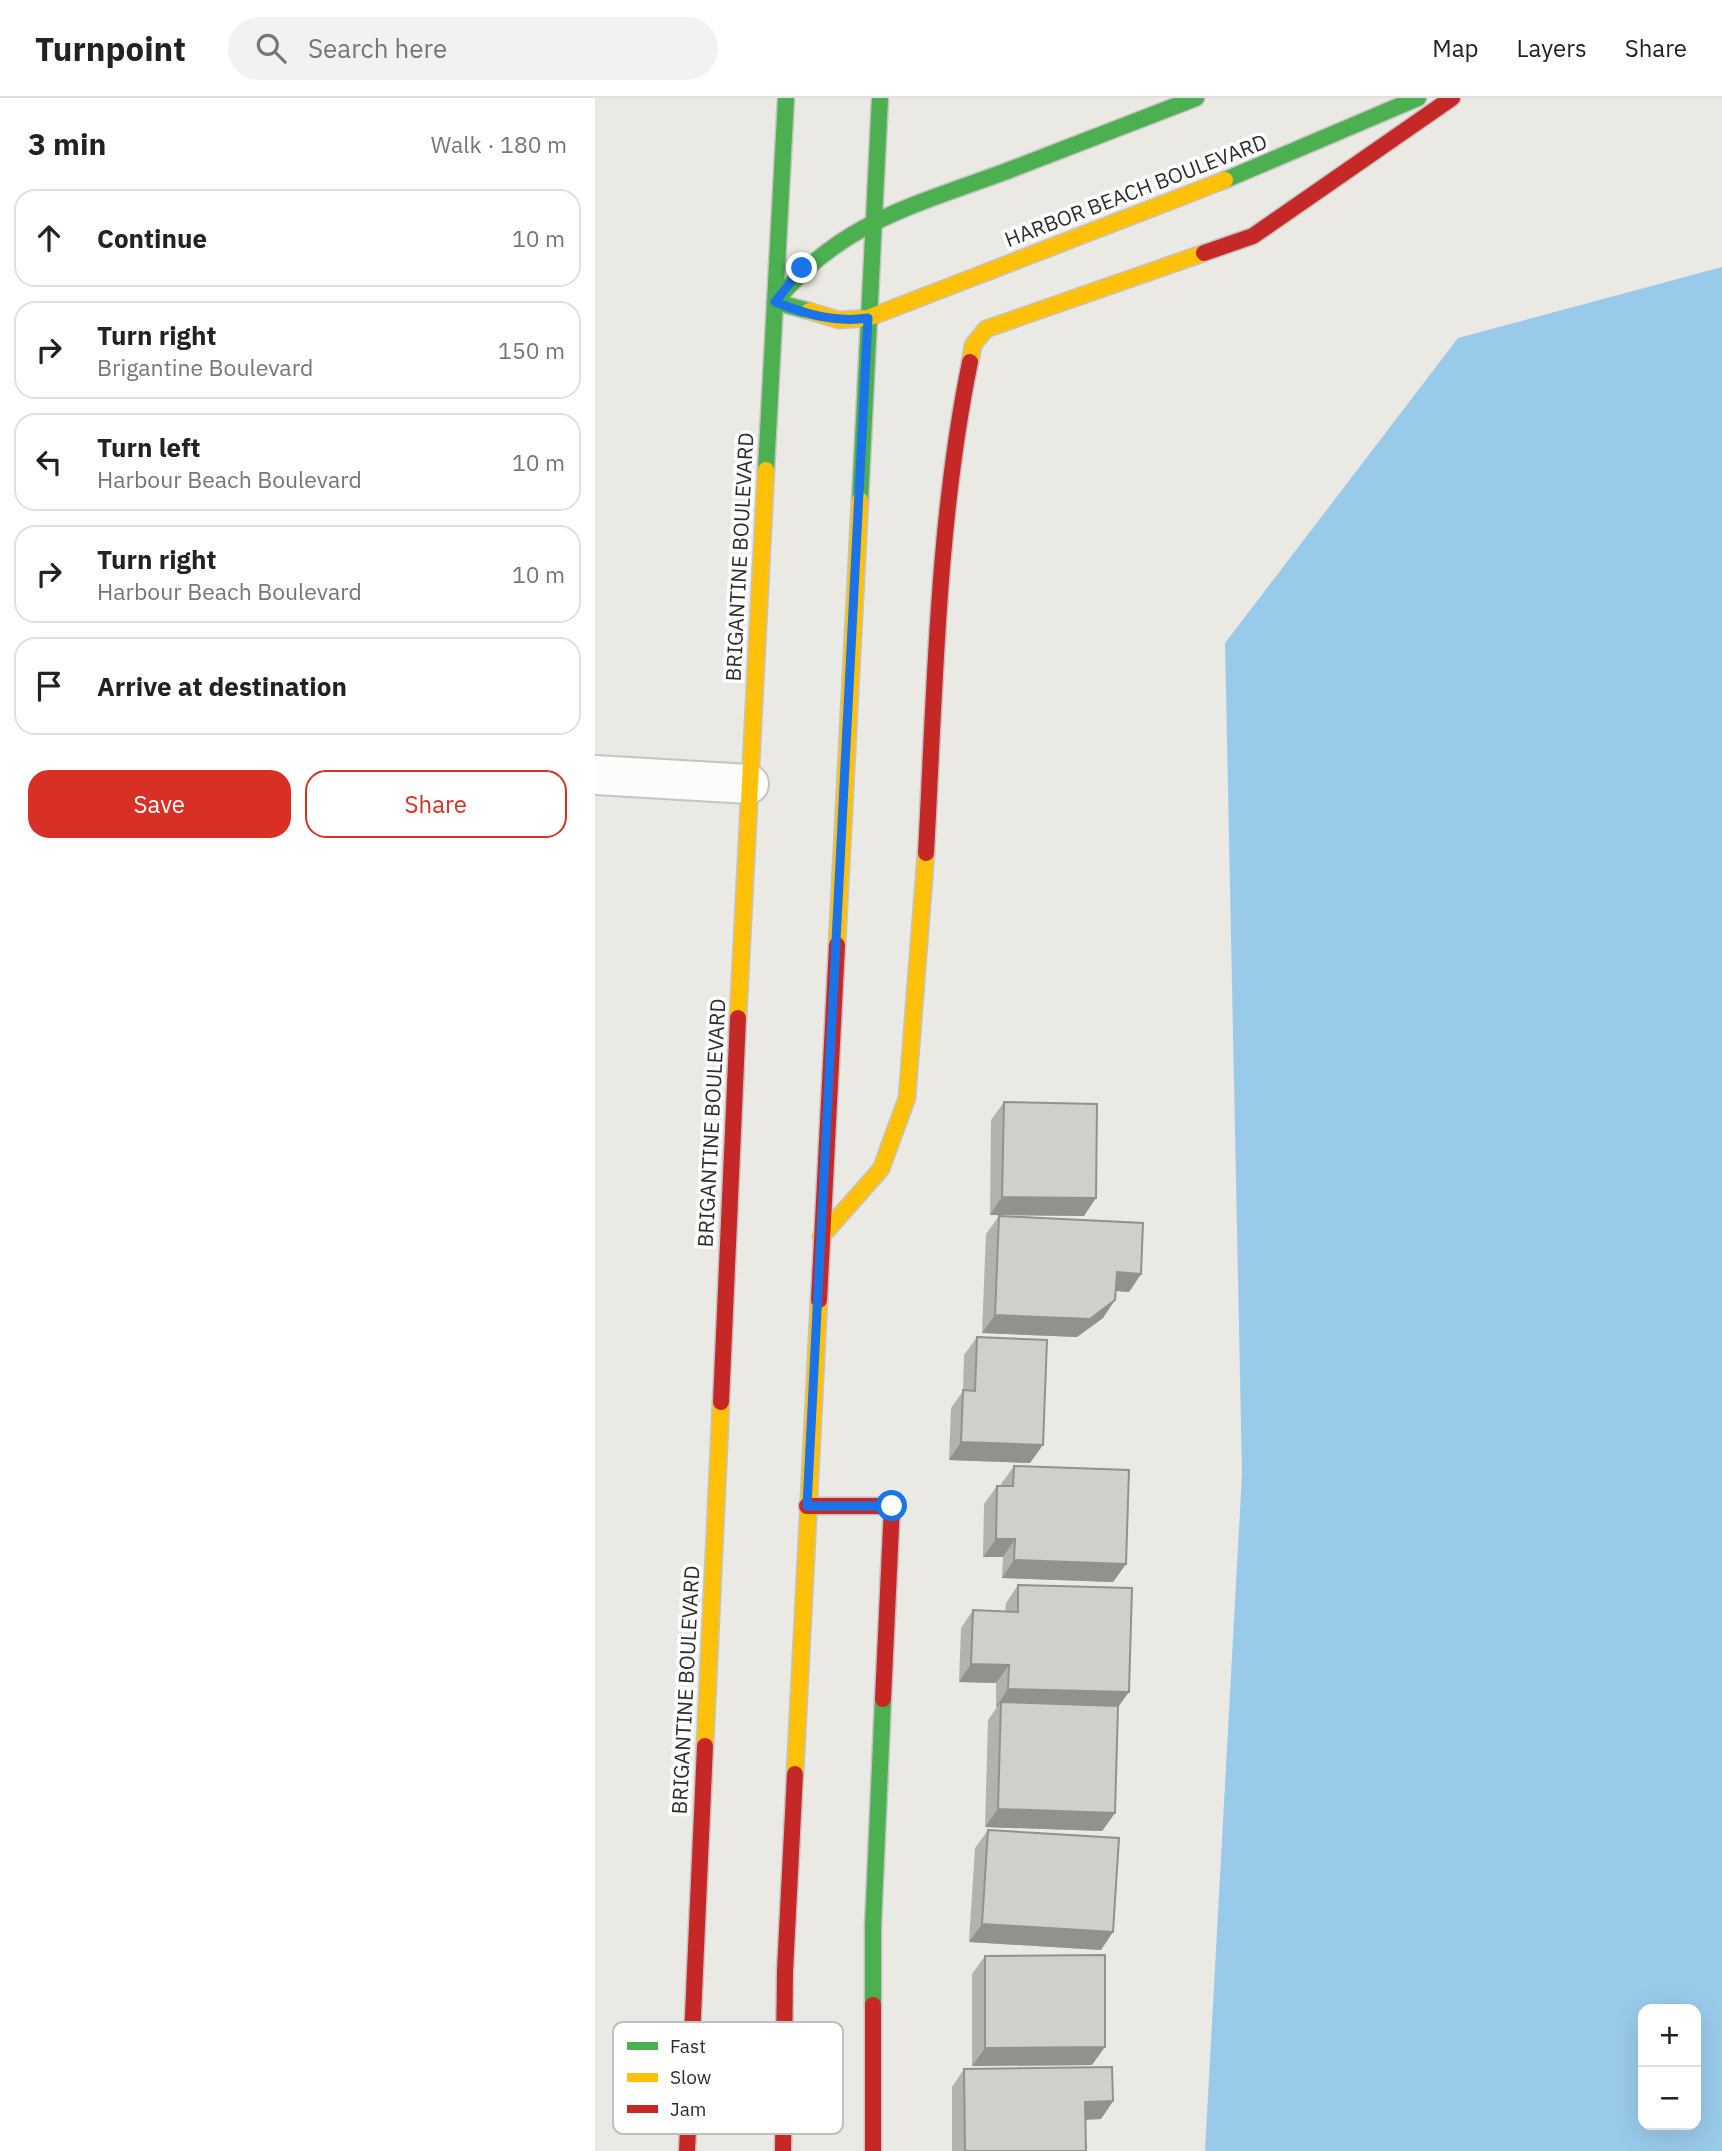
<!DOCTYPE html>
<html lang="en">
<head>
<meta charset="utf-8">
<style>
  body { margin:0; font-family:"IBM Plex Sans",sans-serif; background:#f2f2f2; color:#222 }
  .controls { position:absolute; right:21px; bottom:21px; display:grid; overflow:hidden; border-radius:14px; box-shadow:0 7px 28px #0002 }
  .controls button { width:63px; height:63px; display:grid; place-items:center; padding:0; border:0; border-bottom:2px solid #e0e0e0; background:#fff; color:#222; font:35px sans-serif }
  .stop { position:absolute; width:21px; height:21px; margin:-16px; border:5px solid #1a73e8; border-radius:50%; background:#fff }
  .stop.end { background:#1a73e8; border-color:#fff; box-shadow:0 2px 7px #0008 }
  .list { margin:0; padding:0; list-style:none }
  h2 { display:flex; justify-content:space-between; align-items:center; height:91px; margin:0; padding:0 28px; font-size:30px }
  h2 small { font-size:23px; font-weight:400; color:#767676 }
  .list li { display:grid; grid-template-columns:46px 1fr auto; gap:21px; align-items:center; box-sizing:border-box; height:98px; margin:0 14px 14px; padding:0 14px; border:2px solid #e0e0e0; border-radius:21px }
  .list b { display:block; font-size:26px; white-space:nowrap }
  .list p { margin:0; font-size:23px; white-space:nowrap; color:#767676 }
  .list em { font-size:23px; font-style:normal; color:#767676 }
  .actions { display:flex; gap:14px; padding:21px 28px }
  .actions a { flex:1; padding:16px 0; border:2px solid #d93025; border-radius:21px; text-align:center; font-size:24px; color:#d93025 }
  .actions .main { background:#d93025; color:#fff }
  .icon { flex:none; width:38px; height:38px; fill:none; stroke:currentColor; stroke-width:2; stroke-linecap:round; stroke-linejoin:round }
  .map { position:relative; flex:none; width:1127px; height:2053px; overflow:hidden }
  header { display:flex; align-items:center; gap:42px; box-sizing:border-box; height:98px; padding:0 35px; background:#fff; border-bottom:2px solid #e0e0e0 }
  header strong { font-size:33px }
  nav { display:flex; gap:38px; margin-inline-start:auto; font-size:24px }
  .search { width:490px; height:63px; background:#f2f2f2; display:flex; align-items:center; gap:18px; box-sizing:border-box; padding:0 24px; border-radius:38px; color:#767676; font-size:26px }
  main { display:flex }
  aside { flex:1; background:#fff }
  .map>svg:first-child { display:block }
  .water { fill:#9acaea; fill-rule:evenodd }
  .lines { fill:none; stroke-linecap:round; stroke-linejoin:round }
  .street-casing { stroke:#c5c4c4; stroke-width:42 }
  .fast-casing { stroke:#c5c4c4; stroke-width:19 }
  .slow-casing { stroke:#c5c4c4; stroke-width:19 }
  .jam-casing { stroke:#c5c4c4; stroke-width:19 }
  .street { stroke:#fcfcfb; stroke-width:38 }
  .fast { stroke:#4caf50; stroke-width:16 }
  .slow { stroke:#ffc107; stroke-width:16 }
  .jam { stroke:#c62828; stroke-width:16 }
  .wall { fill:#b3b2af }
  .shaded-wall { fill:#92918e }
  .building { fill:#d0cfcb; stroke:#92918e; stroke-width:2 }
  .route { stroke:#1a73e8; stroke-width:9 }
  .labels { text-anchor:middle; stroke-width:7; stroke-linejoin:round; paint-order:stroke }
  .street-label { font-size:21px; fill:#2d2d2d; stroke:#fff }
  .key { fill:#fff; stroke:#c0c0c0; stroke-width:2 }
  .key-label { font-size:19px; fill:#2d2d2d }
</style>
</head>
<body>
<header>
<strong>Turnpoint</strong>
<div class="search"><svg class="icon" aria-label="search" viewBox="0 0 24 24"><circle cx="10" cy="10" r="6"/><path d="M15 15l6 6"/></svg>Search here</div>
<nav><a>Map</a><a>Layers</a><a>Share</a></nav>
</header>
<main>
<aside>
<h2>3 min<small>Walk · 180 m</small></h2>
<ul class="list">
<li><svg class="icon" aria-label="ahead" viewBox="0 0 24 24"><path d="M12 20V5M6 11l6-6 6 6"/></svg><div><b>Continue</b></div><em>10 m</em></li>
<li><svg class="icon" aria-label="right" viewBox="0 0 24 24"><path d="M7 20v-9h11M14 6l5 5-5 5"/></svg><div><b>Turn right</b><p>Brigantine Boulevard</p></div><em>150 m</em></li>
<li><svg class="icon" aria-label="left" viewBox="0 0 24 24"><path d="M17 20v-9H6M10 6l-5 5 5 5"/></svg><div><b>Turn left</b><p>Harbour Beach Boulevard</p></div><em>10 m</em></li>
<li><svg class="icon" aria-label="right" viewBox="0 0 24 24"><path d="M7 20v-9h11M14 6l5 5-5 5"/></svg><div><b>Turn right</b><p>Harbour Beach Boulevard</p></div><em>10 m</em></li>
<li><svg class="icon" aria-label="arrive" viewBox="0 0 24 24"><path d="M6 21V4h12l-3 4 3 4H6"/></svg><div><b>Arrive at destination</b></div></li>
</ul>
<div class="actions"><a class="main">Save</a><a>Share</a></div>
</aside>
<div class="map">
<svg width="1127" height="2053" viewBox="0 0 1127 2053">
  <rect width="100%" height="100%" fill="#ebe9e4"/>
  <path class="water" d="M1127,169V2053H610L647,1376L630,545L863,240ZM1048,1911H1101V2027H1048Z"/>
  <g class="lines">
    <defs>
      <polyline id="street" points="0,677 154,686"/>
      <g id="fast">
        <polyline points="630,82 823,0"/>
        <path d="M214,213L180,204C245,124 320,107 412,73C475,49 538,24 601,0"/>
        <polyline points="171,372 191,0"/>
        <polyline points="265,402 285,0"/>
        <polyline points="278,1907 278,1828 288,1601"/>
      </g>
      <g id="slow">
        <polyline points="214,213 244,222 273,220 630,82"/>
        <polyline points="375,264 378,247 391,231 609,155"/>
        <polyline points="242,847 265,402"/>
        <polyline points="143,920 171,372"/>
        <polyline points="226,1139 286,1071 312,1000 331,755"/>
        <polyline points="110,1648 126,1304"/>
        <polyline points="200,1676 224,1202"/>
      </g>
      <g id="jam">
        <polyline points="609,155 658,138 857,0"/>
        <path d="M331,755C340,592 342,425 375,264"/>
        <polyline points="224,1202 242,847"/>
        <polyline points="126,1304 143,920"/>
        <polyline points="212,1408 297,1408 288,1601"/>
        <polyline points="278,1907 278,2053"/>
        <polyline points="92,2053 110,1648"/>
        <polyline points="188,2053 190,1873 200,1676"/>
      </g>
    </defs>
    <use href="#street" class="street-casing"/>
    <use href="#fast" class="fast-casing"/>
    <use href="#slow" class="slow-casing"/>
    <use href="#jam" class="jam-casing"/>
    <use href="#street" class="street"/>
    <use href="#fast" class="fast"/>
    <use href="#slow" class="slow"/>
    <use href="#jam" class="jam"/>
  </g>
  <g class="wall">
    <polygon points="409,1004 489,1118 395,1117 396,1022"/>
    <polygon points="404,1118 546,1176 534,1194 521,1193 508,1220 482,1239 387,1235 391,1136"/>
    <polygon points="382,1239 435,1365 354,1362 356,1310 368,1293 369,1257"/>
    <polygon points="419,1368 531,1466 518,1484 407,1480 408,1459 388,1459 389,1406 402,1388 406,1388 406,1386"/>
    <polygon points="423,1487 523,1610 520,1715 507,1733 390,1729 393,1622 402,1609 401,1609 401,1585 364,1584 366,1530 378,1512 410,1514 411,1505"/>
    <polygon points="393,1732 506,1852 374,1844 380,1750"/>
    <polygon points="390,1858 497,1967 377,1968 377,1876"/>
    <polygon points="369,1971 518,2003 506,2021 490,2022 491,2053 357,2053 357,1989"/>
  </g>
  <g class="shaded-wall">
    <polygon points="407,1099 501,1100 489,1118 395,1117"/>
    <polygon points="522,1174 546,1176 534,1194 509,1192"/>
    <polygon points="520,1202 508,1220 482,1239 387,1235 400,1217"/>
    <polygon points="366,1344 448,1347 435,1365 354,1362"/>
    <polygon points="401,1441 420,1441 408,1459 388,1459"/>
    <polygon points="419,1462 531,1466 518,1484 407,1480"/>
    <polygon points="376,1566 414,1567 401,1585 364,1584"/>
    <polygon points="413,1591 534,1594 521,1612 406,1604 402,1609 401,1609"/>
    <polygon points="403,1711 520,1715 507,1733 390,1729"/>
    <polygon points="387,1826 518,1834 506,1852 374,1844"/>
    <polygon points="510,1949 497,1967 377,1968 390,1950"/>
    <polygon points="518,2003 506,2021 477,2022 490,2004"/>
  </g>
  <g class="building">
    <polygon points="409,1004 502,1006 501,1100 407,1099"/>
    <polygon points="404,1118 548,1125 546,1176 522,1174 520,1202 495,1221 400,1217"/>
    <polygon points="382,1239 452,1242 448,1347 366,1344 368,1292 380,1293"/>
    <polygon points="419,1368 534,1372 531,1466 419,1462 420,1441 401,1441 402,1388 418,1388"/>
    <polygon points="423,1487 537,1490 534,1594 413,1591 414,1567 376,1566 378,1512 423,1514"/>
    <polygon points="406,1604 523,1608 520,1715 403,1711"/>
    <polygon points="393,1732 524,1740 518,1834 387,1826"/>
    <polygon points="510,1857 510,1949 390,1950 390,1858"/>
    <polygon points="517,1969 518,2003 490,2004 491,2053 370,2053 369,1971"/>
  </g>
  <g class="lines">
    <path class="route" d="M207,170L180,204C211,216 239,225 273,220L212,1408H297"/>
  </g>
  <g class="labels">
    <g class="street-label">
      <text transform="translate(541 93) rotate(-21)" y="7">HARBOR BEACH BOULEVARD</text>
      <text transform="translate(145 459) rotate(-87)" y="7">BRIGANTINE BOULEVARD</text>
      <text transform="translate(117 1025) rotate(-87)" y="7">BRIGANTINE BOULEVARD</text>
      <text transform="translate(91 1592) rotate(-87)" y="7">BRIGANTINE BOULEVARD</text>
    </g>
  </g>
  <rect x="18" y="1924" width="230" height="112" rx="10" class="key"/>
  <rect x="32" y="1944" width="31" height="8" fill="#4caf50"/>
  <rect x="32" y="1975" width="31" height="9" fill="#ffc107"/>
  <rect x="32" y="2007" width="31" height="8" fill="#c62828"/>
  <g class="key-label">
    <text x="75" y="1955">Fast</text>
    <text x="75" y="1986">Slow</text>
    <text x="75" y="2018">Jam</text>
  </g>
</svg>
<div class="controls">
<button>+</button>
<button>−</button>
</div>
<div class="stop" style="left:297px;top:1408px"></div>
<div class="stop end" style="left:207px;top:170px"></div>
</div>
</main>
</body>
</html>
